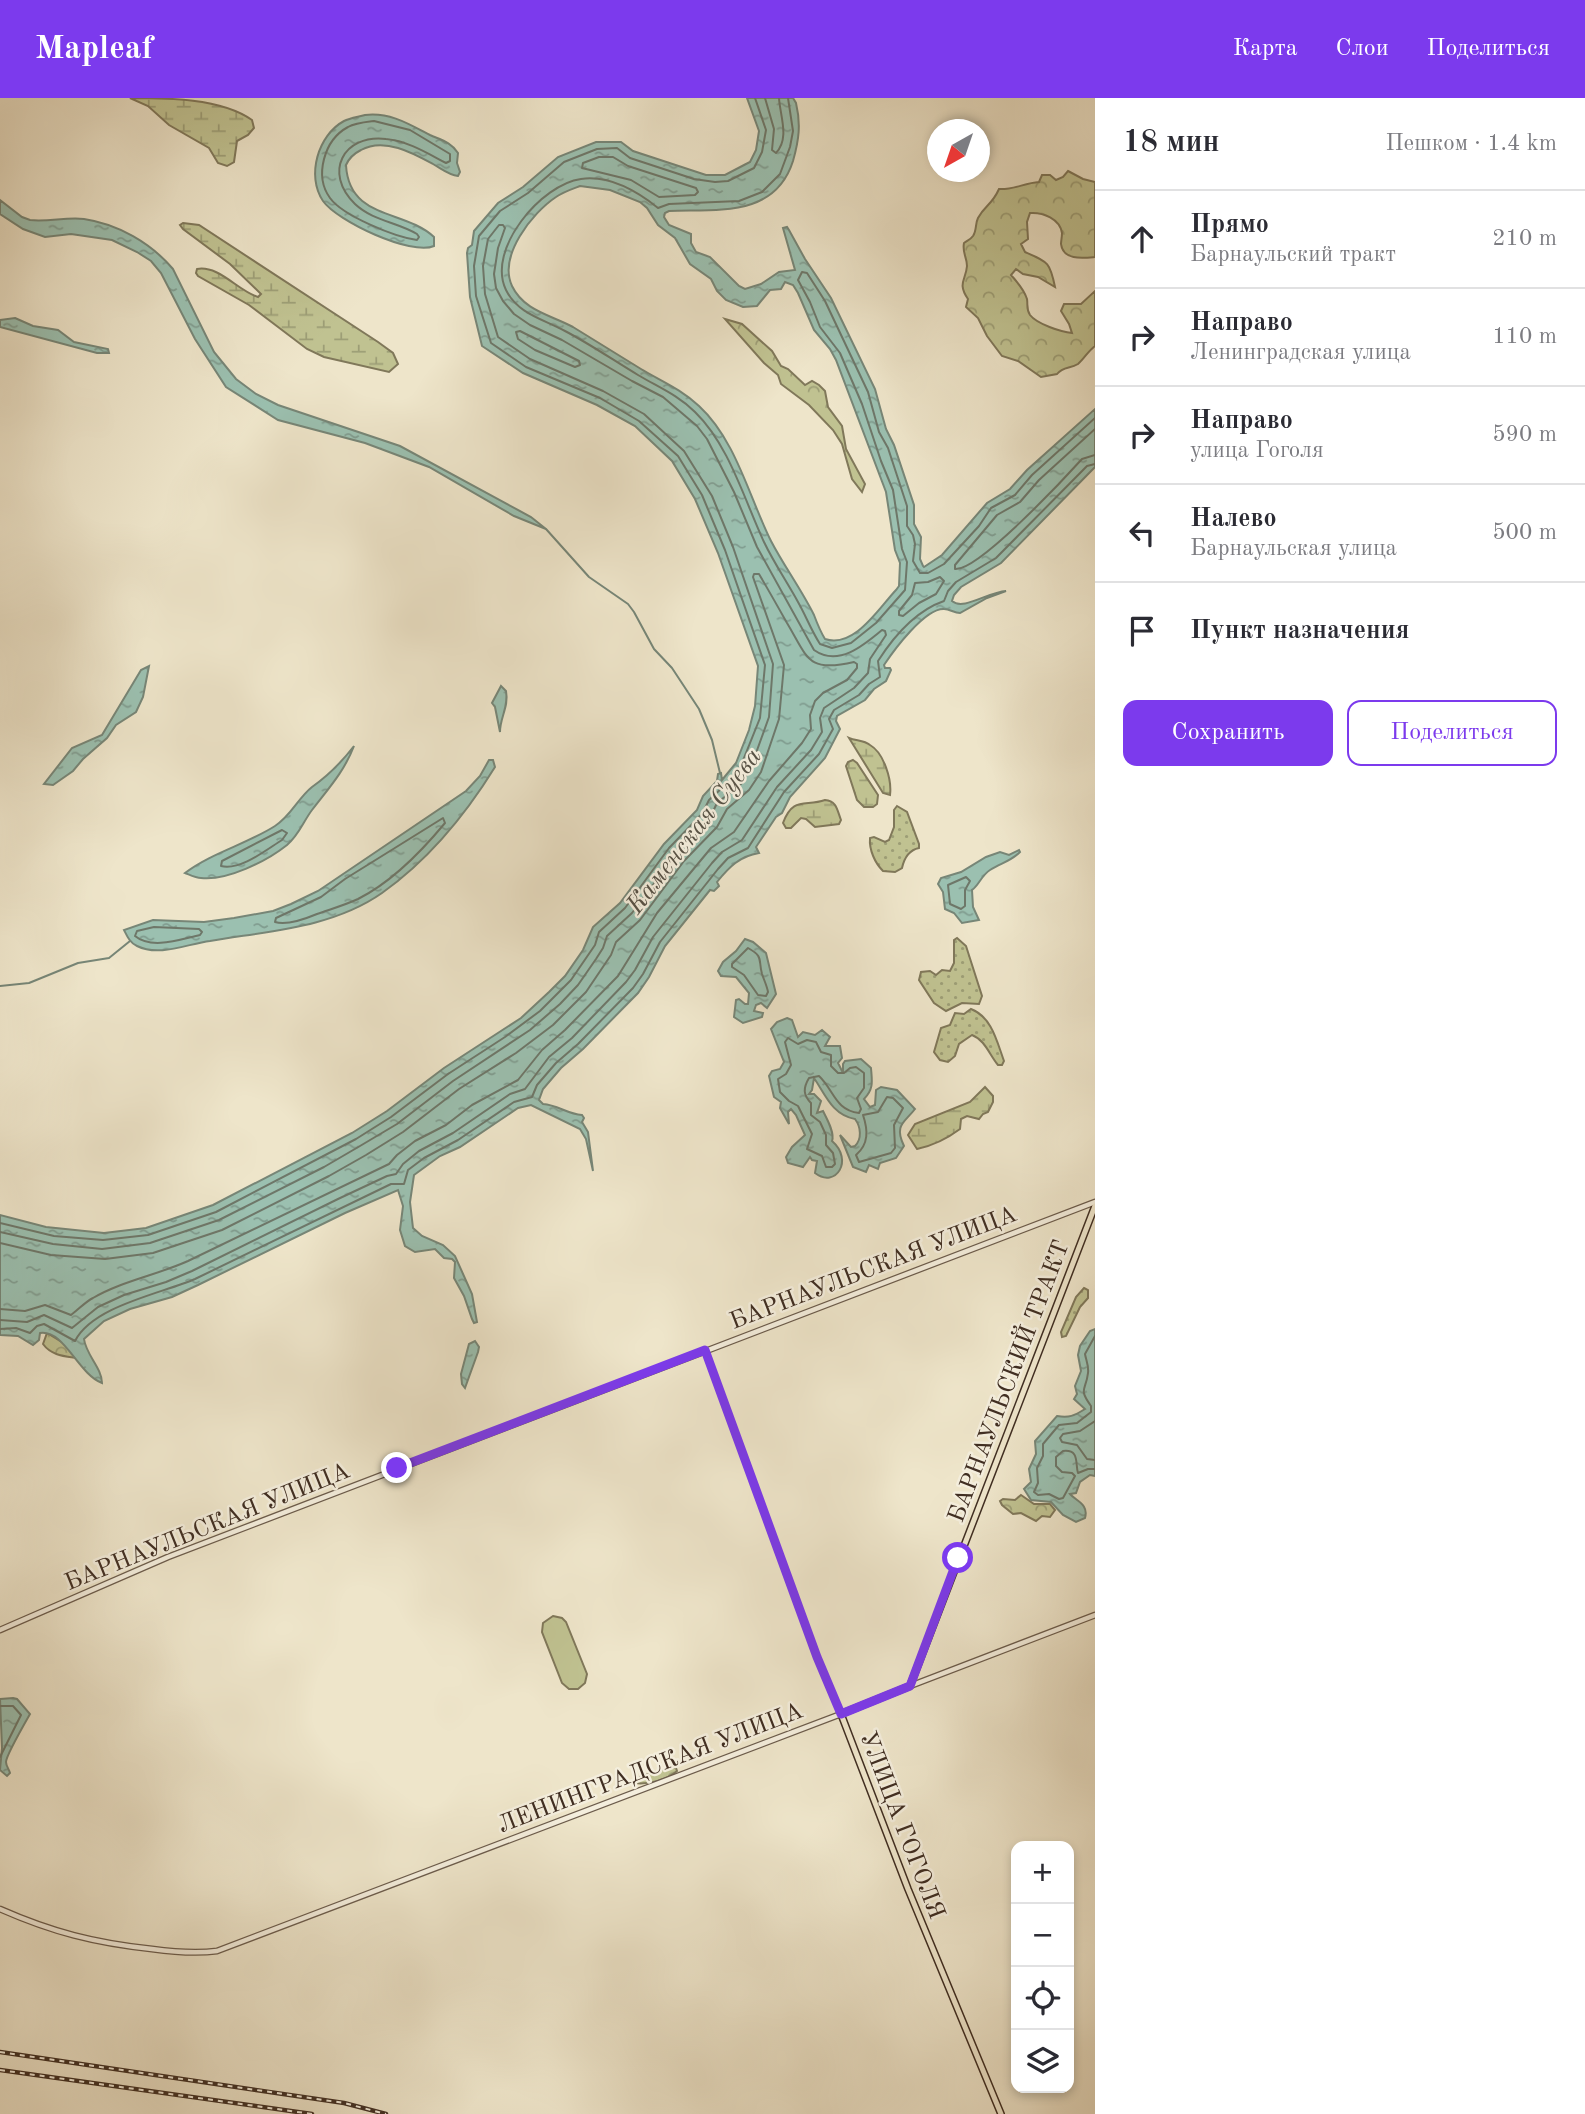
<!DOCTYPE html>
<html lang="ru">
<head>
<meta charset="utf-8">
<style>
  body { margin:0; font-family:"Old Standard TT",serif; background:#f2f2f3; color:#2b2b33 }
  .controls { position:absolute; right:21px; bottom:21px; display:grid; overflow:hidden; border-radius:14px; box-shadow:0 4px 10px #0003 }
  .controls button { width:63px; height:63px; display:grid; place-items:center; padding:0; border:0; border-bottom:2px solid #e1e1e2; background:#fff; color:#2b2b33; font:35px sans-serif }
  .compass { position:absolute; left:927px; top:21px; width:63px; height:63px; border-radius:50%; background:#fff; box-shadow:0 4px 10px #0003; rotate:220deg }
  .stop { position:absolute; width:21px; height:21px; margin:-16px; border:5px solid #7c3aed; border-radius:50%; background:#fff }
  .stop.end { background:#7c3aed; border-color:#fff; box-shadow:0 2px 7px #0008 }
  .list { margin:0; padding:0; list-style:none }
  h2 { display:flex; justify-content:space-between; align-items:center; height:91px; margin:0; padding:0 28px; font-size:30px }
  h2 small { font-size:23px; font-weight:400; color:#7c7c81 }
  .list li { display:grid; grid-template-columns:46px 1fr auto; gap:21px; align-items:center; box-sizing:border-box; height:98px; padding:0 28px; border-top:2px solid #e1e1e2 }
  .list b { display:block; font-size:26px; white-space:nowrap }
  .list p { margin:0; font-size:23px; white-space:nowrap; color:#7c7c81 }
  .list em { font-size:23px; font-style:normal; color:#7c7c81 }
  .actions { display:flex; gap:14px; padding:21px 28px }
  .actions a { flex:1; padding:16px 0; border:2px solid #7c3aed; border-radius:14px; text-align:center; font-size:24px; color:#7c3aed }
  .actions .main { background:#7c3aed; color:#fff }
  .icon { flex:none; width:38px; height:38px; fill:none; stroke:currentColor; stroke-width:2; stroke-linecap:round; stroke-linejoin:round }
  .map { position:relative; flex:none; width:1095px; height:2016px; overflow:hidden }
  header { display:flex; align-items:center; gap:42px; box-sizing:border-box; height:98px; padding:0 35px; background:#7c3aed; color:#fff }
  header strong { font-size:33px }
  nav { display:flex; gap:38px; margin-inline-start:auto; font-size:24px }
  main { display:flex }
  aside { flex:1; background:#fff }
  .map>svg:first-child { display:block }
  .grass { fill:url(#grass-dots); stroke:#80785a; stroke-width:2 }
  .forest { fill:url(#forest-crowns); stroke:#80785a; stroke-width:2 }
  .wetland { fill:url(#wetland-marsh); stroke:#80785a; stroke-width:2 }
  .pitch { fill:#c0c291; stroke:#80785a; stroke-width:2 }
  .water { fill:url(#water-ripples); stroke:#778677; stroke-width:2; fill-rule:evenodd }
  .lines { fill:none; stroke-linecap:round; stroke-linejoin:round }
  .shore { stroke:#6e7769; stroke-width:2 }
  .stream { stroke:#778677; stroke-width:2 }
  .minor-casing { stroke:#6c5c4c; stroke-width:7 }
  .major-casing { stroke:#402e22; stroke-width:8 }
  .minor { stroke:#f4eedd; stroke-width:4.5 }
  .major { stroke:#eee5ca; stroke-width:5 }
  .rail-casing { stroke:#402e22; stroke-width:4.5 }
  .rail { stroke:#f4eedd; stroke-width:2; stroke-dasharray:5; stroke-linecap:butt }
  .route { stroke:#7c3aed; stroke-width:9 }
  .labels { text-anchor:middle; stroke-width:5; stroke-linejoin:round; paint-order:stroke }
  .street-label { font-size:24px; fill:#402e22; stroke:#f4eedd }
  .water-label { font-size:26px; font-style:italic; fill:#575246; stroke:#f4eedd }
</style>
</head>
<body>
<header>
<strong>Mapleaf</strong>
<nav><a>Карта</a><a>Слои</a><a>Поделиться</a></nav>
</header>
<main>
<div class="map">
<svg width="1095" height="2016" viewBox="0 0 1095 2016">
  <defs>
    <pattern id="grass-dots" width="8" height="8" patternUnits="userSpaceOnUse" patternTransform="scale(1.75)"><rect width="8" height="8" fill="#c0c291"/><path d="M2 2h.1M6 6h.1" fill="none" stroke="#9d9e76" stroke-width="1.8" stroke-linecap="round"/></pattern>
    <pattern id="forest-crowns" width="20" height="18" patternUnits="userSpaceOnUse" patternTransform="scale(1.75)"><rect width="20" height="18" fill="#c0c291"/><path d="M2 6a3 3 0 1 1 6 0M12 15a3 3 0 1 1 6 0" fill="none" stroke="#9d9e76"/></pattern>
    <pattern id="wetland-marsh" width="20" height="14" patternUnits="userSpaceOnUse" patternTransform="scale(1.75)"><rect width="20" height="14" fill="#c0c291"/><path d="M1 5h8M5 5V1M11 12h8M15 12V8" fill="none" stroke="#9d9e76"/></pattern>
    <pattern id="water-ripples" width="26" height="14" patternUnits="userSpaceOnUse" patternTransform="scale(1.75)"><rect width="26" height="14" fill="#9bc0b0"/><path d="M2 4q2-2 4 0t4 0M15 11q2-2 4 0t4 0" fill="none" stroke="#809c8f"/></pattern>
  </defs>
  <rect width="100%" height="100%" fill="#eee5ca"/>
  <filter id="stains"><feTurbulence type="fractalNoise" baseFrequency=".00286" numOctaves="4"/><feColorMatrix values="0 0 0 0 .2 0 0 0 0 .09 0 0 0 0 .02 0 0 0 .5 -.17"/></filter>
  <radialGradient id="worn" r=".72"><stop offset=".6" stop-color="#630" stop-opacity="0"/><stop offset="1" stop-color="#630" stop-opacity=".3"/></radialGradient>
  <g class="grass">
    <path d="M897,708L907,714L919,746V750C909,752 904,761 902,770L895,774L883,773C875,765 869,752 870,740L874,739L885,744L889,742L894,729V712Z"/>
    <polygon points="957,840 966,848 982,898 979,906 962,905 946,913 934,905 919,882 921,874 930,873 936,877 942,872 950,873 954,865 954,842"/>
    <path d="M971,911C992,919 997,944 1004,963L1002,967H998C989,956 985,942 972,937L959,946L955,958L948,964L940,962L934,954L941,930L950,927L955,915L964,916Z"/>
    <polygon points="1084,1190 1088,1192 1088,1200 1080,1209 1066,1238 1062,1239 1061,1234 1076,1199"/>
  </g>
  <g class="forest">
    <path d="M1068,73L1083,81L1095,84V159C1084,160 1063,163 1061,146C1061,143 1062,139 1062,135C1060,121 1043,114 1030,115L1027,124L1028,141L1021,146L1025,154C1048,164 1050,164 1055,189L1038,179L1023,176L1016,171L1011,177C1017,184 1024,191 1027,201C1028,207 1026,211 1030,217C1037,226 1061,234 1072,235L1069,226L1061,213L1064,206H1081L1095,193V248C1088,253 1084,261 1078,266C1070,271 1063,268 1057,276L1041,279L1018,263L1002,258L987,238L978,220L966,209L968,201C957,185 966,182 967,168C967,159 962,155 964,145C968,142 970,142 973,138C977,132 975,126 978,120C985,107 992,107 999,91C1014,92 1024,85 1039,84L1042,77H1050L1056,82L1063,79Z"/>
    <polygon points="725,221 742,226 772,253 781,268 788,271 805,287 812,283 819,287 825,293 828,309 842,328 846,351 865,386 862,394 852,381 842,346 833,332 809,307 781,286 778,277 764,265"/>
    <path d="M47,1235L65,1246L76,1260C63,1258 51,1257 43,1246Z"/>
    <polygon points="1021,1397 1034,1406 1050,1406 1055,1412 1050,1419 1042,1418 1036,1423 1021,1415 1013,1416 1002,1407 1000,1403 1003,1401 1015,1402"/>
    <path d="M672,1669L676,1670L677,1673C667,1682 647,1687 634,1685L641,1678Z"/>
  </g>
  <g class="wetland">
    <path d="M130,0C166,0 221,0 252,22L254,30L248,37L237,43L234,64L227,68L218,65L209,50L169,27L148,8Z"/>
    <path d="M183,125L199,127L378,244L393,255L398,266L389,274L324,259L307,251L249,207L198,178L196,175L197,171C219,167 238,193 258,199L261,196L230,166L183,131L180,127Z"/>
    <path d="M849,640C856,643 864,642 870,647C884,655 892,682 890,697L883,695Z"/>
    <polygon points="853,662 857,665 878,697 877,706 873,709 864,709 857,702 846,668 848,664"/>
    <path d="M825,702C837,703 837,712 841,722L839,726L815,729L806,721L801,720L791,730H786L783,725C793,698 805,709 825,702Z"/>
    <path d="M985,989L993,998V1004L988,1014L983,1016L979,1021L967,1018L961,1021L960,1031C948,1040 931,1048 917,1051L908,1037L915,1026L970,1004Z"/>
  </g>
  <polygon class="pitch" points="553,1518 562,1520 566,1524 587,1576 585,1585 578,1591 569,1591 562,1585 542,1534 543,1525"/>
  <g class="water">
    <path d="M747,0H793L796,5C801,26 799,42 793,63C775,120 717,111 669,113L665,115L664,119L669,127L691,136V145L696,154L710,159L739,188L745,191L761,186L779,174L795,172L783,130L787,129L789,132L805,161L831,200L875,291L886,331L894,347L914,407V426L921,439L920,461L923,468L924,469L942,457L987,405L1010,391L1027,372L1095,311V369L1001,465L961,489L954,497L952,503C963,513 988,494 1006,493L987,500L960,515C954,515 950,511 944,511C925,510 894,552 884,567L885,570H890L891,572L886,583L874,591L865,602L837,618L836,623L840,631L825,660L790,699L782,715L776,719L756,749L759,755C740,758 729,769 717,784L719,788L714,793L710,792L665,848L649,879L638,895L583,951L561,970L543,991L539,1002L543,1006C558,1007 567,1016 582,1017L584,1020L582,1024L588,1034L593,1073L586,1041L580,1031L531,1007L518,1010L460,1049L440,1058L414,1077L410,1104L413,1130L422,1138L443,1147L455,1158L472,1196L477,1224L474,1225L472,1221L464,1198L454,1180L455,1164L452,1161L444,1160L435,1151L415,1154L405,1148L400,1132L403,1108L398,1092L345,1115L198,1187L172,1199L130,1211L104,1223L84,1241C86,1257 102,1270 102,1285C78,1276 64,1231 40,1235L39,1242L33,1247L18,1238L0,1237V1117L46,1129L104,1135L146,1130L213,1107L352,1035L387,1013L444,970L521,920L549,894L565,878L583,852L593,829L620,805L664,746L697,712L703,698L717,683L718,676L721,675L722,682L736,665L749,632L755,608L758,568L718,455L695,401L672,363L635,328L597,307L523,275L482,248L470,199L467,155L468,150L472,147L474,133L498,105L523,89L558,59L596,44H621L633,53L706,77H725L746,66L750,64L756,52L759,33ZM580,88L610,92L640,104L647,110L658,127L675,140L690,166L711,181L717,193L726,202L743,209L757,208L770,192L781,191L785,184L793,187L798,195L814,232L830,251L836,262L886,394L895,452L900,465L899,488L896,492C879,510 854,551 825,541C820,533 817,525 814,517C801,491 784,468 771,443C749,399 736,342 699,308C681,291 661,283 641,271C618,257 596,243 573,229C551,217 524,213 512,188C498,158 532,115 556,99C563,94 572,91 580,88Z"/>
    <path d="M365,17C390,14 409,26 430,37C441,42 451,44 458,55L457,65L460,74L458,78C449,77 442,71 433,66C413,55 384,39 361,52C353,56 349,60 346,67C349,122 404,111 434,139V148C411,158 337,123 323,103C306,78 318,37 344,23C350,20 358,19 365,17Z"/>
    <path d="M0,102L22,119L30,122C48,124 66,119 84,121C118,126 151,145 173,171L214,254L236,281L256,296L278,307L400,348L531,419L546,431L514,418L429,369L365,345L278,322L226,289L195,241L161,175L151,163L137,154L112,142L71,136L45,139L23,131L0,116Z"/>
    <polygon points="15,220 33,228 58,232 74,244 108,251 109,255 97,255 0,229 0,222"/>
    <polygon points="149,568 143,599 136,614 116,627 107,640 83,661 73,673 53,687 44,686 72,650 102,637 141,572"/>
    <path d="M501,588L506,593C509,609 500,619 500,634L495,609L492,605Z"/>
    <path d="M354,648C344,674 328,691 312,712C303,724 299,737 287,747C267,763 227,783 201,780C196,780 190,777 185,775C211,755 247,746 275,728C291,718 298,700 312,689C329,677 341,665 354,648Z"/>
    <path d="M489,662H493L495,669C466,716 427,763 382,795C332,830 268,833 210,843C187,846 159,859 137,848C130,845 127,838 124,832L153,822L204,824L234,820L273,813L291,806L318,793L466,693L480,678Z"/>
    <path d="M1019,752L1020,754C1011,763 1001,765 990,772C981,778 979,787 972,792L973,809L979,822L962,825L954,815L945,811L943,794L938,786L941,780L961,774L986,759L1000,754L1009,757Z"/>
    <polygon points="745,841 753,844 766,855 776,896 767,910 761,905 756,907 754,913 763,915 762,919 743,925 734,919 736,902 739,901 745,906 748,906 749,895 736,879 721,878 718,873 723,864 736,853"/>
    <path d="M787,920L792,922L798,939L803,934L815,937L822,932L830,939L825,948H840L842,960L838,965L843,975V966L845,963L861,961L871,970C872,983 874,991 864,1001L870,1009L875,1007L876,992L881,989L897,992L915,1011C904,1025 894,1027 904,1048L896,1060L880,1065L878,1071L869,1067L866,1074L853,1069L840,1037L851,1049L855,1048C862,1041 861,1029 855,1021C832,1017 825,996 814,980L812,992L809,996H814L821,1003L817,1015L823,1013C827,1021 835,1035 832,1043C854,1062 836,1091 815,1075L817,1063L812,1062L810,1059L803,1069L788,1065L786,1059L792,1049L805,1037L796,1017L791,1011L788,1014L789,1026L780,1010L781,1004L774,999L769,978L772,973L780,971L784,964L771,931L777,924Z"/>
    <path d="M1095,1231V1378L1090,1377L1080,1384L1076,1395L1070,1396C1076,1403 1089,1406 1085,1420L1076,1424L1063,1417L1051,1404L1031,1402L1024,1391L1031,1384L1029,1371L1036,1356L1035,1343L1057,1318C1069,1320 1074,1318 1085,1311L1074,1301L1077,1296L1075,1288L1081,1273L1078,1257L1080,1248L1090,1233Z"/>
    <polygon points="475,1243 479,1249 478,1254 465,1290 462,1286 461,1276 469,1246"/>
    <path d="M13,1600L17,1601L30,1616C26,1623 6,1658 6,1664C6,1668 9,1671 10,1675L7,1678L0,1672L2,1650L0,1601Z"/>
  </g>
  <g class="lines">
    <g class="shore">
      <path d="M765,0L774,31L772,52L776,55C790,40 780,18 779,0"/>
      <path d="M788,0L793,33L790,49L780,76L762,94L739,103L669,106L658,110C638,94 609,77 581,81C542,86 486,151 506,192C518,216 543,221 565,233C590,246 613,262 638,277C658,289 678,297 695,314C729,347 744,401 764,444C774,465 787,484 798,504C806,518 811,532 820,546L832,550L851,545L876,525L905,492L907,464L902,451L893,392L881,363L862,306L840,255L820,229L810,204L798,182L802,174L807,175L825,203L868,294L879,334L888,350L907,408V428L913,437L915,446L913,463L920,475H928L944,466L979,428L991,410L1015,397L1032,377L1095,320"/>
      <path d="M374,23L410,32L450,56V63L446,65C427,55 408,43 386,41C343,36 323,75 355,106C373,123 397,124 417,136L419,139L417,142C395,139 343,118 330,100C314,78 324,42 348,29C355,25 366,24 374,23Z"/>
      <polygon points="599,59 613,59 628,68 696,90 698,94 695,97 659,99 631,82 582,70 583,65"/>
      <polygon points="516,234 520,233 579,263 580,267 575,269 535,252 518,241"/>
      <path d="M1095,331L1039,382L1020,404L997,417L955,467V471C978,473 1063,382 1082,361L1095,357"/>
      <polygon points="940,479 944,483 936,496 919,505 903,518 899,517 899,513 912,497 915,485 928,484"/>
      <path d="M443,720L445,725C421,754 392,784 358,801C345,807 331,811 317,816C305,821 287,828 275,824L276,820L321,799L345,781Z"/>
      <path d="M282,732L287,735L282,742C266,752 240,773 221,768L222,763Z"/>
      <polygon points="966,779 970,783 965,792 965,808 961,811 950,806 948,787"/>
      <path d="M154,829L199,831L202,834L200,837C181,841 152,852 135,838L137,833Z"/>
      <path d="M748,850C764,859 758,861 762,876C764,882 767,888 768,894L766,898L758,897L744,877L732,869V866Z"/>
      <path d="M788,940L798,946L807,942L816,944L821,954L831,957V968L838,975H844L850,970L856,969L864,975V990L857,1000L861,1011L859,1015C835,1012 834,992 819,978L809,980C803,990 803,997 811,1005V1017L820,1024L826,1037V1047L833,1055L835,1066L832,1069H826L822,1058L807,1051L812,1036L798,1008L789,1003L780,994L778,981L786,976L791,967L785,944Z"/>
      <path d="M887,999L893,1000L903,1010L894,1027L895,1050L891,1055L859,1064L856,1057C869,1046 868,1032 863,1017L878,1014Z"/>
      <polyline points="0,1125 54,1138 103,1142 148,1137 216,1114 356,1041 391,1019 448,976 505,939 540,913 571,882 595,847 599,834 625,810 669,750 702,716 709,702 738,675 760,620 765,567 725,452 702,397 678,358 639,323 600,300 526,269 491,245 476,198 474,168 479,138 500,113 528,95 564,64 597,51 617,50 630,60 694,81 715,84 728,83 754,70 762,54 766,32 755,0"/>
      <path d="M0,1134L53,1146L102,1151L150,1145L219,1122L324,1069L360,1048L397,1026L453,983L530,932L560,906L578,887L596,861L603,850L607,838L632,815L676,756L709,722L717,705L741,686L751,669L769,619L773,566L733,449L712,398L684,353L644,316L603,293L530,261L498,239L485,196L483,168L488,141L499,127H503L505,130L498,150L494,176L496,190L503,203L514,216L530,227L562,242L632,283L663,299L697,328L707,341L734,394L757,449L814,552C838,569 863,548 882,532L885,533L886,537L870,561L868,575L854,590L824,610L820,620L822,634L811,652L777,689L742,742L722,754L712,765L653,839L635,872L626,884L572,940L549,959L525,991L510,996L453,1035L419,1053L403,1066L396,1076L387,1078L338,1101L192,1173L166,1184L124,1197L98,1209L72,1230L44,1217L27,1224L0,1222"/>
      <path d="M0,1145L51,1157L105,1161L153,1155L222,1132L329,1078L366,1057L403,1034L459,991L516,955L553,927L586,894L611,857L616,844L640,822L684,763L717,729L727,711L749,692L761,674L779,621L784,567L753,479L754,476H759C769,493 778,509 787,525C808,560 807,575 854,564L857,566V570L847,582L823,595L815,603L810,617L811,631L802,645L769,683L734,734L711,750L657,815L618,878L565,932L542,952L518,982L472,1007L446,1027L415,1043L397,1057L389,1066L188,1163C157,1177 122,1183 93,1200C85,1204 78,1212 71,1217L45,1207L25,1213L0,1211"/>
      <path d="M0,1231L16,1230L30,1235L37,1228L44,1226L75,1243C93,1208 160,1196 195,1181L391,1086H404L408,1072L424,1060L458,1042L514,1004L532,999L537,987L556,965L578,946L633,890L643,876L660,844L718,771L728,760L748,750L784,694L819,656L833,631L829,621L834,612L859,597L869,586L880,579L878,563C894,538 915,513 944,503L948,493L956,484L996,460L1087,368L1095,366"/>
      <path d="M1095,1238L1085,1256C1086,1262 1089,1268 1088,1275C1086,1293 1078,1290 1091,1308V1314L1077,1325L1059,1327L1043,1346V1358L1037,1370L1038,1385L1034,1394L1038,1397L1049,1396L1059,1401L1063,1400L1075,1378L1072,1375L1062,1374L1056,1368V1359L1063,1353C1080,1351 1075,1366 1078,1375L1088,1371H1095"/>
      <polyline points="1095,1323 1080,1333 1063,1336 1060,1340 1062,1344 1077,1347 1087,1361 1095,1362"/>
      <polyline points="0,1608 13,1608 21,1617 0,1659"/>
    </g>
    <g class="stream">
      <polyline points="546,431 589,479 628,506 634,514 654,551 672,570 699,611 712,642 720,675"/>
      <polyline points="0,888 29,885 78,865 109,860 130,843"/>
    </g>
    <defs>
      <g id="minor">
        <polyline points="0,1532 168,1459 1095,1104"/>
        <polyline points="910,1588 1095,1517"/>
        <path d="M0,1811C52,1834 95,1845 152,1851C174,1854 195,1856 217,1853L841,1616L817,1559L705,1252"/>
      </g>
      <polyline id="major" points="1001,2016 908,1791 841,1616 910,1588 1095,1108"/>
    </defs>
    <use href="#minor" class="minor-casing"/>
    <use href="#major" class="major-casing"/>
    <use href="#minor" class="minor"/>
    <use href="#major" class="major"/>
    <defs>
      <g id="rail">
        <polyline points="0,1954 344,2005 386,2016"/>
        <polyline points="0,1972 312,2016"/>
      </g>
    </defs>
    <use href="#rail" class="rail-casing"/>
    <use href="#rail" class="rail"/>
  </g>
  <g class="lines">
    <polyline class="route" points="397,1370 705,1252 817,1559 841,1616 910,1588 958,1460"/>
  </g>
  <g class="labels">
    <g class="street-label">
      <text transform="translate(873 1169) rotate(-21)" y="8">БАРНАУЛЬСКАЯ УЛИЦА</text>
      <text transform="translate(1008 1283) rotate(-69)" y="8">БАРНАУЛЬСКИЙ ТРАКТ</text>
      <text transform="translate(207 1428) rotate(-22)" y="8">БАРНАУЛЬСКАЯ УЛИЦА</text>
      <text transform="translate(650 1669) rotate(-21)" y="8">ЛЕНИНГРАДСКАЯ УЛИЦА</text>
      <text transform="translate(903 1727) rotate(69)" y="8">УЛИЦА ГОГОЛЯ</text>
    </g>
    <g class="water-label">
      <text transform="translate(693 732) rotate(-52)" y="9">Каменская Суева</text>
    </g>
  </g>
  <rect width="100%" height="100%" filter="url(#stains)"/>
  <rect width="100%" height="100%" fill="url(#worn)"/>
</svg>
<div class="controls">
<button>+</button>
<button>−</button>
<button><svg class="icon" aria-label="locate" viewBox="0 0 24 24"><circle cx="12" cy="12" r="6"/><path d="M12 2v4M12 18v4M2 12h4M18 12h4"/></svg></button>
<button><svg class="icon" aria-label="layers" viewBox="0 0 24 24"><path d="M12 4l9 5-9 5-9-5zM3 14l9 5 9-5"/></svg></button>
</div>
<svg class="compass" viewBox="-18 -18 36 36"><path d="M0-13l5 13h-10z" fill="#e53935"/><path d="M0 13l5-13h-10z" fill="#7c7c81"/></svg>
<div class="stop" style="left:958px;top:1460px"></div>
<div class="stop end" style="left:397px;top:1370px"></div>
</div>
<aside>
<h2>18 мин<small>Пешком · 1.4 km</small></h2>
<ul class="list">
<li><svg class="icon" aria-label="ahead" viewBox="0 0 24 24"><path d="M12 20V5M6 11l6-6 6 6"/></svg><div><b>Прямо</b><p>Барнаульский тракт</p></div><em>210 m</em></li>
<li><svg class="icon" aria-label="right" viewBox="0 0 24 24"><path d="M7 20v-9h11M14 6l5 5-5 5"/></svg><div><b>Направо</b><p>Ленинградская улица</p></div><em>110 m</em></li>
<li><svg class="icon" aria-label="right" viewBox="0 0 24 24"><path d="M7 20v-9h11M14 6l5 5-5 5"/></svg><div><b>Направо</b><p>улица Гоголя</p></div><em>590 m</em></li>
<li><svg class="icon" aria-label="left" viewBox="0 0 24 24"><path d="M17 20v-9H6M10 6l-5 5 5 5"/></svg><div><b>Налево</b><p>Барнаульская улица</p></div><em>500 m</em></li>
<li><svg class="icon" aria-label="arrive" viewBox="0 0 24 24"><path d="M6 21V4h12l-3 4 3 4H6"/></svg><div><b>Пункт назначения</b></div></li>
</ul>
<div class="actions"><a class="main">Сохранить</a><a>Поделиться</a></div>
</aside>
</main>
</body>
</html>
